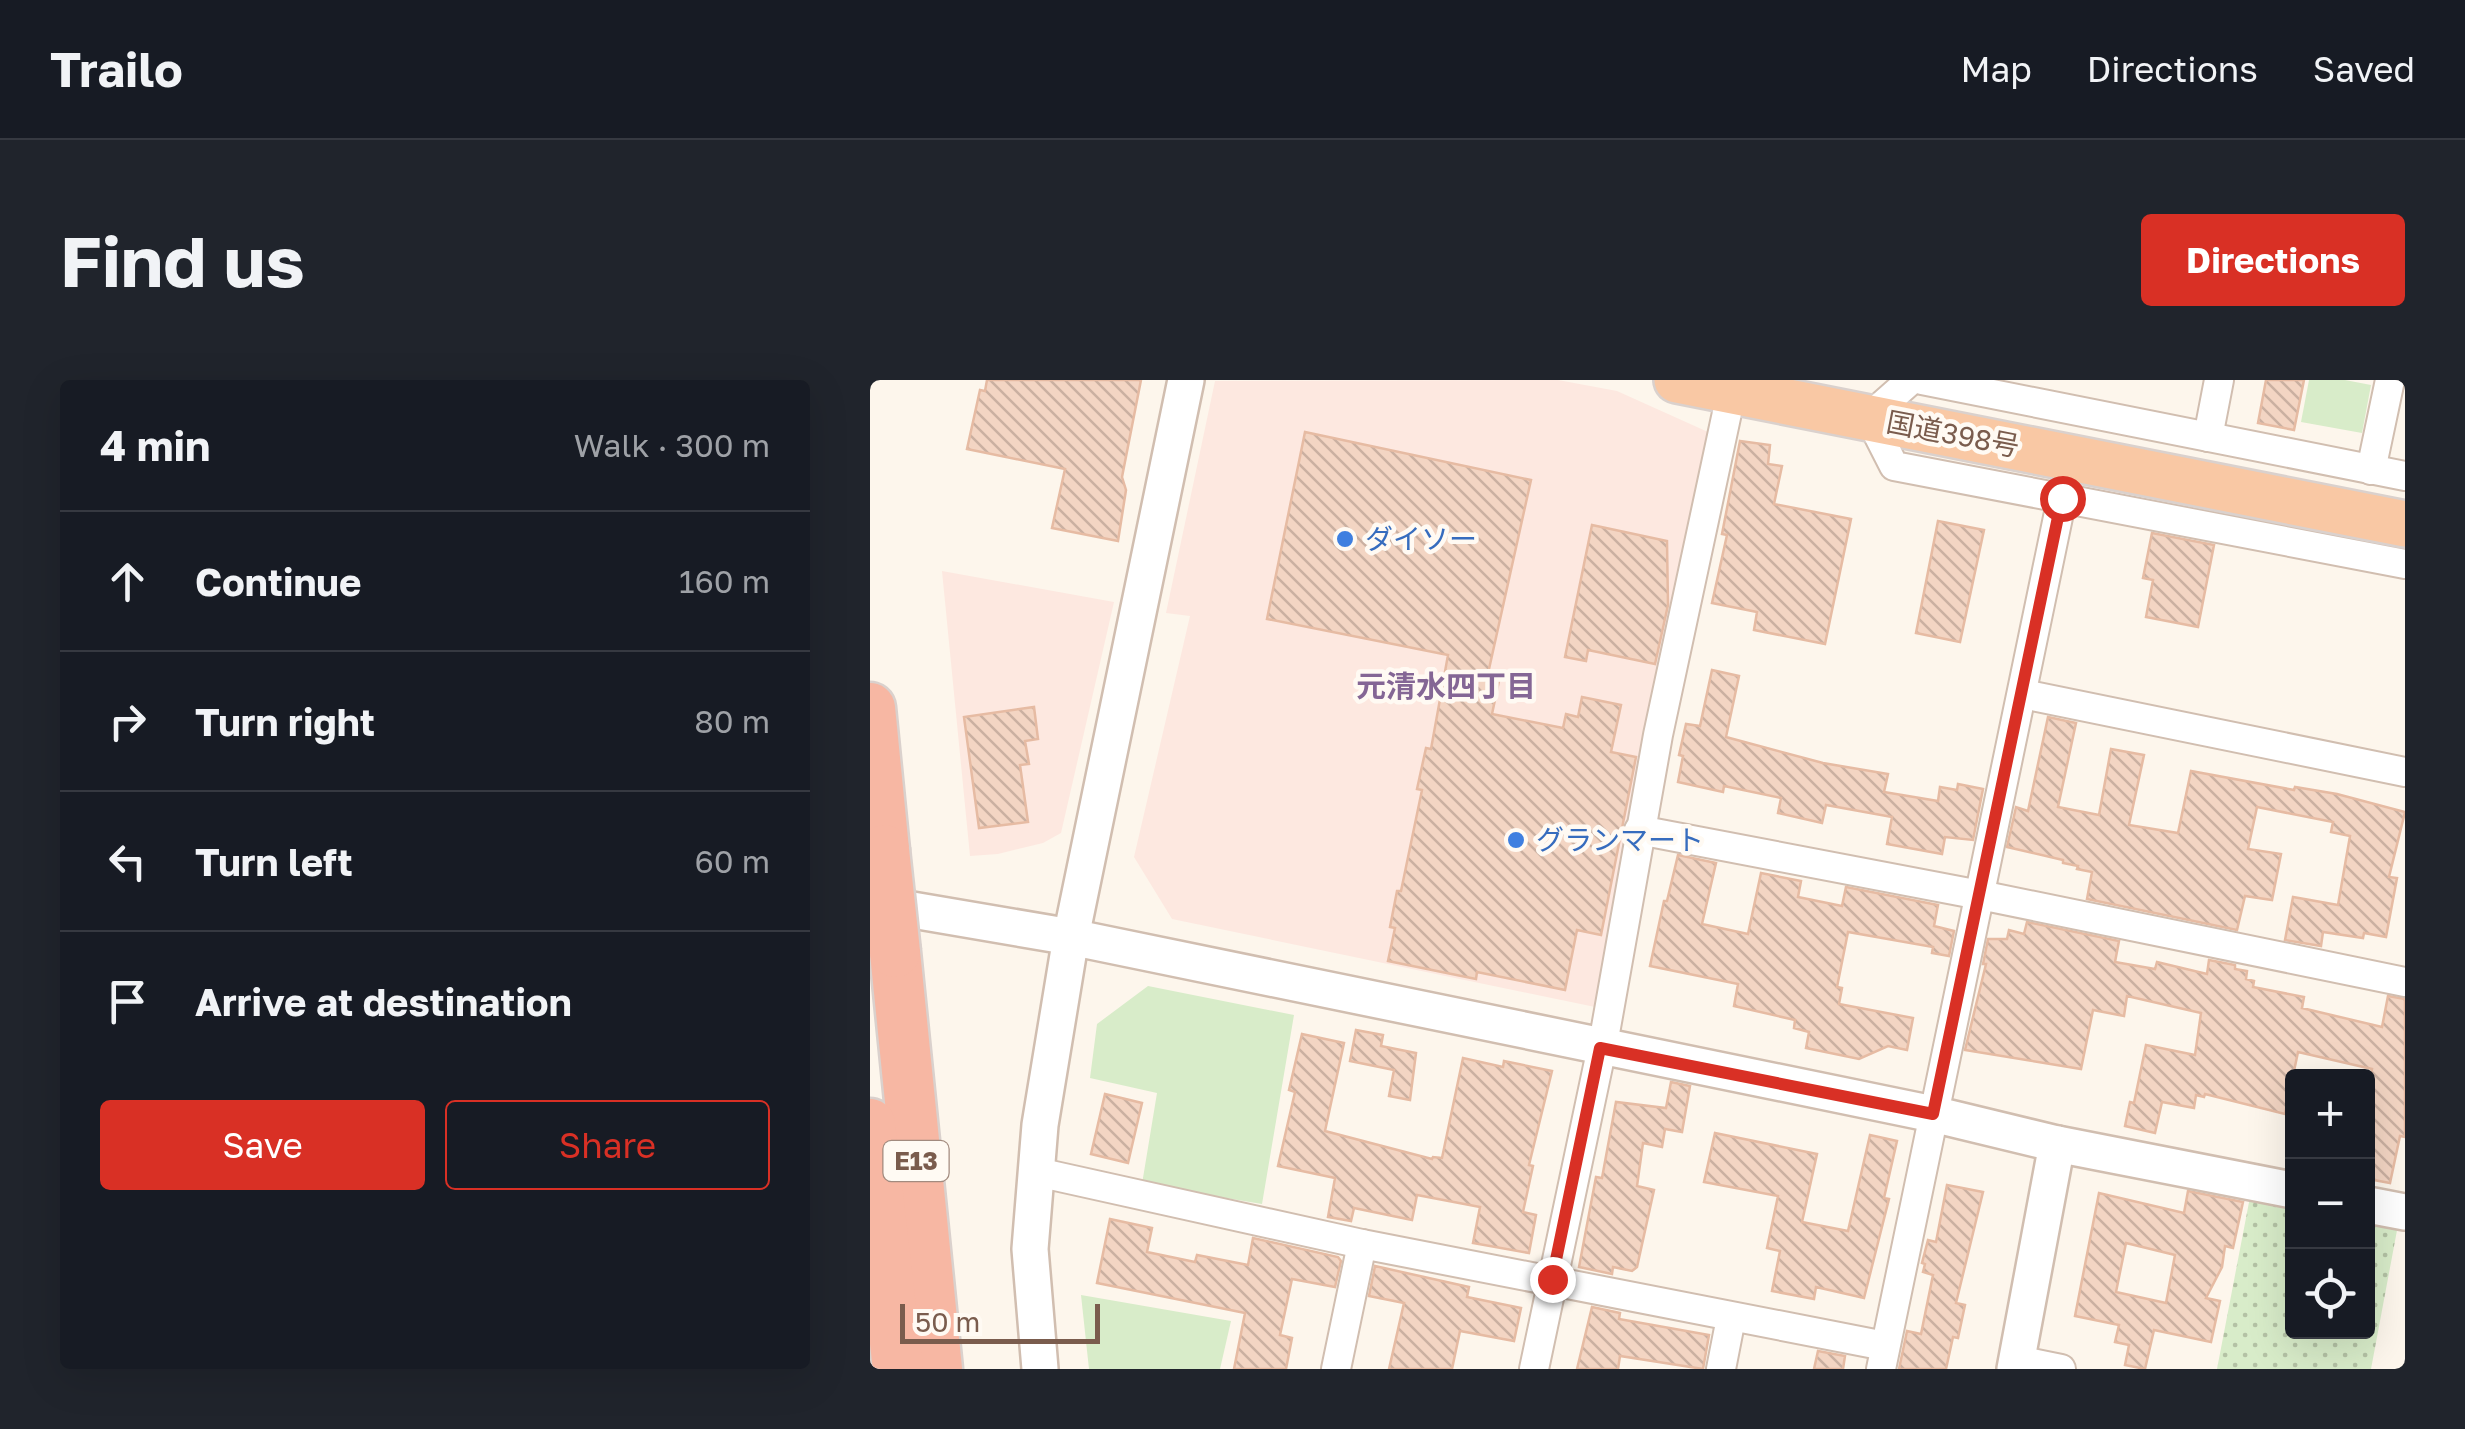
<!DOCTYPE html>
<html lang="en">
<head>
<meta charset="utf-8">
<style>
  body { margin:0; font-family:"Golos Text","Noto Sans JP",sans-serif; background:#20242c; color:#f1f3f6 }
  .controls { position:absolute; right:30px; bottom:30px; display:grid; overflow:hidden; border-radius:10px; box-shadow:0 10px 40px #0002 }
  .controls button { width:90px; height:90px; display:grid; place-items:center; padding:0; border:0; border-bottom:2px solid #363941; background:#171b24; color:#f1f3f6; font:50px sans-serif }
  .scale { position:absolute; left:30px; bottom:25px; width:200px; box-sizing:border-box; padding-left:10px; border:5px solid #7a5c4d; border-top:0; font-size:28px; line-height:35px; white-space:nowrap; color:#7a5c4d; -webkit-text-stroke:8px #fffaf3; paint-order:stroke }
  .stop { position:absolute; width:30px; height:30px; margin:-22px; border:8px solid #d93025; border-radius:50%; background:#fff }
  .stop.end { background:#d93025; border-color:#fff; box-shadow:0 2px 10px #0008 }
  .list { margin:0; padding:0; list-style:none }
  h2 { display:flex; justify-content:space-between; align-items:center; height:130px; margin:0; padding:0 40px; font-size:42px }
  h2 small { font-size:32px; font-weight:400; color:#9ea1a6 }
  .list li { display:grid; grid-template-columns:65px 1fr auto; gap:30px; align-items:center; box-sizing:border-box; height:140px; padding:0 40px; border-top:2px solid #363941 }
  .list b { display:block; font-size:38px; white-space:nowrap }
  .list em { font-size:32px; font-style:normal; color:#9ea1a6 }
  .actions { display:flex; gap:20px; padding:30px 40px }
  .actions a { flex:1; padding:22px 0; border:2px solid #d93025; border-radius:10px; text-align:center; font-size:35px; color:#d93025 }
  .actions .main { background:#d93025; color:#fff }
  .icon { flex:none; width:55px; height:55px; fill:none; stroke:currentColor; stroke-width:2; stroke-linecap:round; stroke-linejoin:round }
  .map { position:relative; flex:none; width:1535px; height:989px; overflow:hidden; border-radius:10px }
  header { display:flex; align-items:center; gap:60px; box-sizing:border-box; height:140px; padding:0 50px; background:#171b24; border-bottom:2px solid #363941 }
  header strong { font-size:48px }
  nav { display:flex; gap:55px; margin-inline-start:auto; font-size:35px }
  .intro { display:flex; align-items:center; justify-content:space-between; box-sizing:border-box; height:240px; padding:0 60px }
  h1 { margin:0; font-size:70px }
  .button { padding:25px 45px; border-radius:10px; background:#d93025; color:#fff; font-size:35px; font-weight:700 }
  main { display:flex; gap:60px; padding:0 60px }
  aside { flex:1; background:#171b24; border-radius:10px; box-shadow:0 10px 40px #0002 }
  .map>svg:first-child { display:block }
  .commercial { fill:#fde8e0 }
  .green { fill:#d8ecc9 }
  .park { fill:url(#park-dots) }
  .building { fill:url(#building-back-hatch); stroke:#e6bba3; stroke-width:2.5; fill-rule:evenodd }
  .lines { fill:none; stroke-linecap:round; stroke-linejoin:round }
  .minor-casing { stroke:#d1beb0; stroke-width:32 }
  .tertiary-casing { stroke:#d1beb0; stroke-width:40 }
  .trunk-casing { stroke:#dad1cd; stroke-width:50 }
  .motorway-casing { stroke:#dad1cd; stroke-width:55 }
  .minor { stroke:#fff; stroke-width:28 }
  .tertiary { stroke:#fff; stroke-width:35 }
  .trunk { stroke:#f9c8a4; stroke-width:45 }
  .motorway { stroke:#f7b7a3; stroke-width:50 }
  .motorway-bridge-casing { stroke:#dad1cd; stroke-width:55; stroke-linecap:butt }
  .motorway-bridge { stroke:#f7b7a3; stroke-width:50 }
  .route { stroke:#d93025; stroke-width:12 }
  .shop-dot { fill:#3f7fe0; stroke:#fffaf3; stroke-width:4 }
  .labels { text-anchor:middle; stroke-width:9; stroke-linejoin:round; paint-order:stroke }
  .shield { fill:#fffaf3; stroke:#a28b7f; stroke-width:2.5 }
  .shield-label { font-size:25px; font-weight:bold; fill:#7a5c4d }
  .street-label { font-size:28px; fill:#7a5c4d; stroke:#fffaf3 }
  .shop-label { font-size:28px; fill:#366cbe; stroke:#fffaf3; text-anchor:start }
  .neighbourhood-label { font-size:30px; font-weight:bold; fill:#846695; stroke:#fffaf3 }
</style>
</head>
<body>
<header>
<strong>Trailo</strong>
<nav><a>Map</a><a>Directions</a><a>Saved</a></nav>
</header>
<div class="intro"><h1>Find us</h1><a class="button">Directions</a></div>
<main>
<aside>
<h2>4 min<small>Walk · 300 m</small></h2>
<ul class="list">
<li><svg class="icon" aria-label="ahead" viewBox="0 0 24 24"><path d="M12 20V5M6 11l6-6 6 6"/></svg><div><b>Continue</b></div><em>160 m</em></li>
<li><svg class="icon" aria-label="right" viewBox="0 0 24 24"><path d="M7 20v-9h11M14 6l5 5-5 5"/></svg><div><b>Turn right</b></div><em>80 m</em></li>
<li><svg class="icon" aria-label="left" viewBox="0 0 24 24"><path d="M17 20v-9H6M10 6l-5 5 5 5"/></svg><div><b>Turn left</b></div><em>60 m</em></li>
<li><svg class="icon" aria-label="arrive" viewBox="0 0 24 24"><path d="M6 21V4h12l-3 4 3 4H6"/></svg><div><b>Arrive at destination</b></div></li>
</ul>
<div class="actions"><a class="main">Save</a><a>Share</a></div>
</aside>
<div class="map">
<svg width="1535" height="989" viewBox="0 0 1535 989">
  <defs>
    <pattern id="park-dots" width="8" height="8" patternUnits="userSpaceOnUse" patternTransform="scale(2.5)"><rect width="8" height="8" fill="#d8ecc9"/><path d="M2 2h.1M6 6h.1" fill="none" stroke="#b4c2a5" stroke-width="1.8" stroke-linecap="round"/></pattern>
    <pattern id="building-back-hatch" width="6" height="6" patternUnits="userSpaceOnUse" patternTransform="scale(2.5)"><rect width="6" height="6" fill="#f3d5c3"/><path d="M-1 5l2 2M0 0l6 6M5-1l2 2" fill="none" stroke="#cab0a1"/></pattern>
  </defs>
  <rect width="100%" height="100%" fill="#fdf6ec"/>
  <g class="commercial">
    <polygon points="688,0 747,11 838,52 725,627 302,539 264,477 320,236 296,233 345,1"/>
    <polygon points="72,191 244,222 191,453 173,463 128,474 100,476"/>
  </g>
  <g class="green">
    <polygon points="1439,0 1475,0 1501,5 1492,53 1431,42"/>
    <polygon points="278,606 424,635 392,824 272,804 287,713 220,698 227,644"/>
    <polygon points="211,915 361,941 350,989 219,989"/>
  </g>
  <polygon class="park" points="1380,817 1422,825 1422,952 1498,952 1498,840 1528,845 1501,989 1347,989"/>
  <g class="building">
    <polygon points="117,0 271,0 252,97 256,110 248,161 182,148 195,89 97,69 110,10 115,11"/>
    <polygon points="1396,0 1434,0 1424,50 1388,43"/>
    <polygon points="435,52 661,100 617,298 629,301 622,334 693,348 696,334 708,337 712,317 751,325 741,372 766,377 731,555 707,550 695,610 607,592 606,599 518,581 525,548 520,547 527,511 531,511 552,410 547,409 556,368 561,369 578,275 397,239"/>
    <polygon points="870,61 900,65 898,84 912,86 904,124 981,139 955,264 884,250 887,232 842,223 857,155 852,154"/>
    <polygon points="1068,141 1114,150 1090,262 1046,253"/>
    <polygon points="722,145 797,161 798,225 785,284 718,270 716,281 695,277"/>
    <polygon points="1282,153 1344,165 1328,247 1276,237 1283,200 1273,198"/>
    <polygon points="842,290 869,296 856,357 953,383 1018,394 1014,412 1068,421 1070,407 1087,410 1088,404 1113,409 1103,460 1075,457 1072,474 1017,464 1022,437 956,425 952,443 908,433 911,418 854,406 853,412 808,402 813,376 809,375 816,344 830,346"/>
    <polygon points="164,327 168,359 155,361 159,384 150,385 158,442 109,448 94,337"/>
    <polygon points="1178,337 1206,343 1188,427 1229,435 1241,369 1274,375 1259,445 1308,453 1321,391 1424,410 1425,407 1467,414 1535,432 1519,497 1527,498 1516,557 1494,553 1493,558 1453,552 1451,566 1415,560 1423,517 1468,525 1480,456 1461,452 1463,442 1387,427 1378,469 1411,474 1402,520 1375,516 1367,550 1217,519 1222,492 1207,489 1208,486 1193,483 1193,480 1137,467 1146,427 1158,431"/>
    <polygon points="808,475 846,483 832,544 878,554 891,493 931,501 928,517 972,526 976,507 1068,525 1064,546 1084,551 1079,576 1062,573 1063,567 978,552 967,607 972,608 969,624 1043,638 1037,670 1018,666 989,679 936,668 939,652 924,648 925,640 864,626 868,604 780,586 794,521 797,521"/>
    <polygon points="1157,542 1249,561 1245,582 1285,589 1287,582 1337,594 1339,580 1365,585 1365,589 1377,591 1376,599 1384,601 1383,607 1434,617 1432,628 1512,647 1518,616 1535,619 1535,757 1530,756 1520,803 1498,799 1498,711 1502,689 1428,672 1415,734 1335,714 1334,717 1326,715 1324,728 1292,722 1285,753 1255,746 1260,722 1264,723 1276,665 1325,675 1331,633 1257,616 1254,636 1223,630 1211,689 1095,670 1116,584 1113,584 1118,559 1137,559 1139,550 1154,554"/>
    <polygon points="486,650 513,655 511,666 546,673 540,720 519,716 524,690 480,681"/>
    <polygon points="432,654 474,663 455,751 562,779 563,777 572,778 593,678 633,687 634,681 682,691 659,785 663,786 653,832 666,835 659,873 603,863 610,827 547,815 542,840 484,828 481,841 458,837 465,798 408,786 425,712 419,710"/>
    <polygon points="801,702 820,706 812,752 795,749 792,767 773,763 767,806 784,810 767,887 762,891 743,887 742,894 709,887 726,797 732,798 746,722 796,728"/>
    <polygon points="235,714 272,723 258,783 221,774"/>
    <polygon points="845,753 947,774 932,842 978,851 1000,755 1027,761 1014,818 1019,819 994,918 946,907 944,919 902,911 910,871 897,868 908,816 834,802"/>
    <polygon points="1077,805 1113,812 1086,923 1095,925 1088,958 1083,957 1076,989 1029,989 1037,951 1051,954 1063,895 1053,892 1055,884 1052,883 1058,860 1066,862"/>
    <path d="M1318,811L1373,822L1363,868L1355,866L1352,887L1336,918L1350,921L1341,962L1284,950L1275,989L1255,985L1259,965L1245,962L1249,945L1205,936L1229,813L1314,833ZM1256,863L1305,875L1296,923L1246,912Z"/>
    <polygon points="240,839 282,848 277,872 325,882 327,875 378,885 383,858 468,877 471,881 465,907 422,899 410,955 422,958 416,989 364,989 375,933 227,903"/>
    <polygon points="505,886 599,907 597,917 651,928 644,961 590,951 582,989 519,989 534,923 499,916"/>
    <polygon points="722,927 750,933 749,939 839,955 833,989 750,976 748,989 707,989"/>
    <polygon points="948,971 975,976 973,989 944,989"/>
  </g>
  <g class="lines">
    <defs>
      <g id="minor">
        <polyline points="1041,0 999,37 1024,86 1535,184"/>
        <polyline points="1052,0 1535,96"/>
        <polyline points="1338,57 1349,0"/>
        <polyline points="1501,90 1520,0"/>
        <polyline points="1153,314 1535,392"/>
        <polyline points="769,450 1110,515 1535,602"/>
        <polyline points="167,792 492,864 1015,966"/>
        <polyline points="1147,980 1191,989"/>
        <polyline points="466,989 492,864"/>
        <polyline points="664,989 735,653 788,355 864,0"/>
        <polyline points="851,989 861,938"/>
        <polyline points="1011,989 1192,118"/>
      </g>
      <g id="tertiary">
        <polyline points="1,523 201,557 1063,734 1187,764 1422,810"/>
        <polyline points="1498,825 1535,832"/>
        <polyline points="170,989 160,869 170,745 201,557 316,0"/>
        <polyline points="1145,989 1187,764"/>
      </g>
      <polyline id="trunk" points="807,0 1535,144"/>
      <g id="motorway">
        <polyline points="0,328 14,470"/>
        <polyline points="25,572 67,989"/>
        <polyline points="0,744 28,989"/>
      </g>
    </defs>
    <use href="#minor" class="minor-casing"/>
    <use href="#tertiary" class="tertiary-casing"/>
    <use href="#trunk" class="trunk-casing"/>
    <use href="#motorway" class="motorway-casing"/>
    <use href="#minor" class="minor"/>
    <use href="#tertiary" class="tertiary"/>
    <use href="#trunk" class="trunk"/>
    <use href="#motorway" class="motorway"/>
    <defs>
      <polyline id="motorway-bridge" points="14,470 25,572"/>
    </defs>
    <use href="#motorway-bridge" class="motorway-bridge-casing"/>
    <use href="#motorway-bridge" class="motorway-bridge"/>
  </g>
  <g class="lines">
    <polyline class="route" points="682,899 730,668 1063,734 1192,118"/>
  </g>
  <g class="shop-dot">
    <circle cx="475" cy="159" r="10"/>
    <circle cx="646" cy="460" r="10"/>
  </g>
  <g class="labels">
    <rect class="shield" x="13.5" y="761" width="65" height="40" rx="8"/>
    <g class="shield-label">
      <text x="46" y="790">E13</text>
    </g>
    <g class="street-label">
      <text transform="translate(1083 54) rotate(11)" y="10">国道398号</text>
    </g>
    <g class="shop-label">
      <text x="495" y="169">ダイソー</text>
      <text x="666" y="470">グランマート</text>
    </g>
    <g class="neighbourhood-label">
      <text x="576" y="317">元清水四丁目</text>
    </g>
  </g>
</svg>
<div class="controls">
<button>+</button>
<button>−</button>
<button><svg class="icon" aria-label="locate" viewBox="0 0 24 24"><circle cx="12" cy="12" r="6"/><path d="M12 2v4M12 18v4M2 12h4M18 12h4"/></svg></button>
</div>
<div class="scale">50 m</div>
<div class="stop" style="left:1192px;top:118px"></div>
<div class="stop end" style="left:682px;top:899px"></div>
</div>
</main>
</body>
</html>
